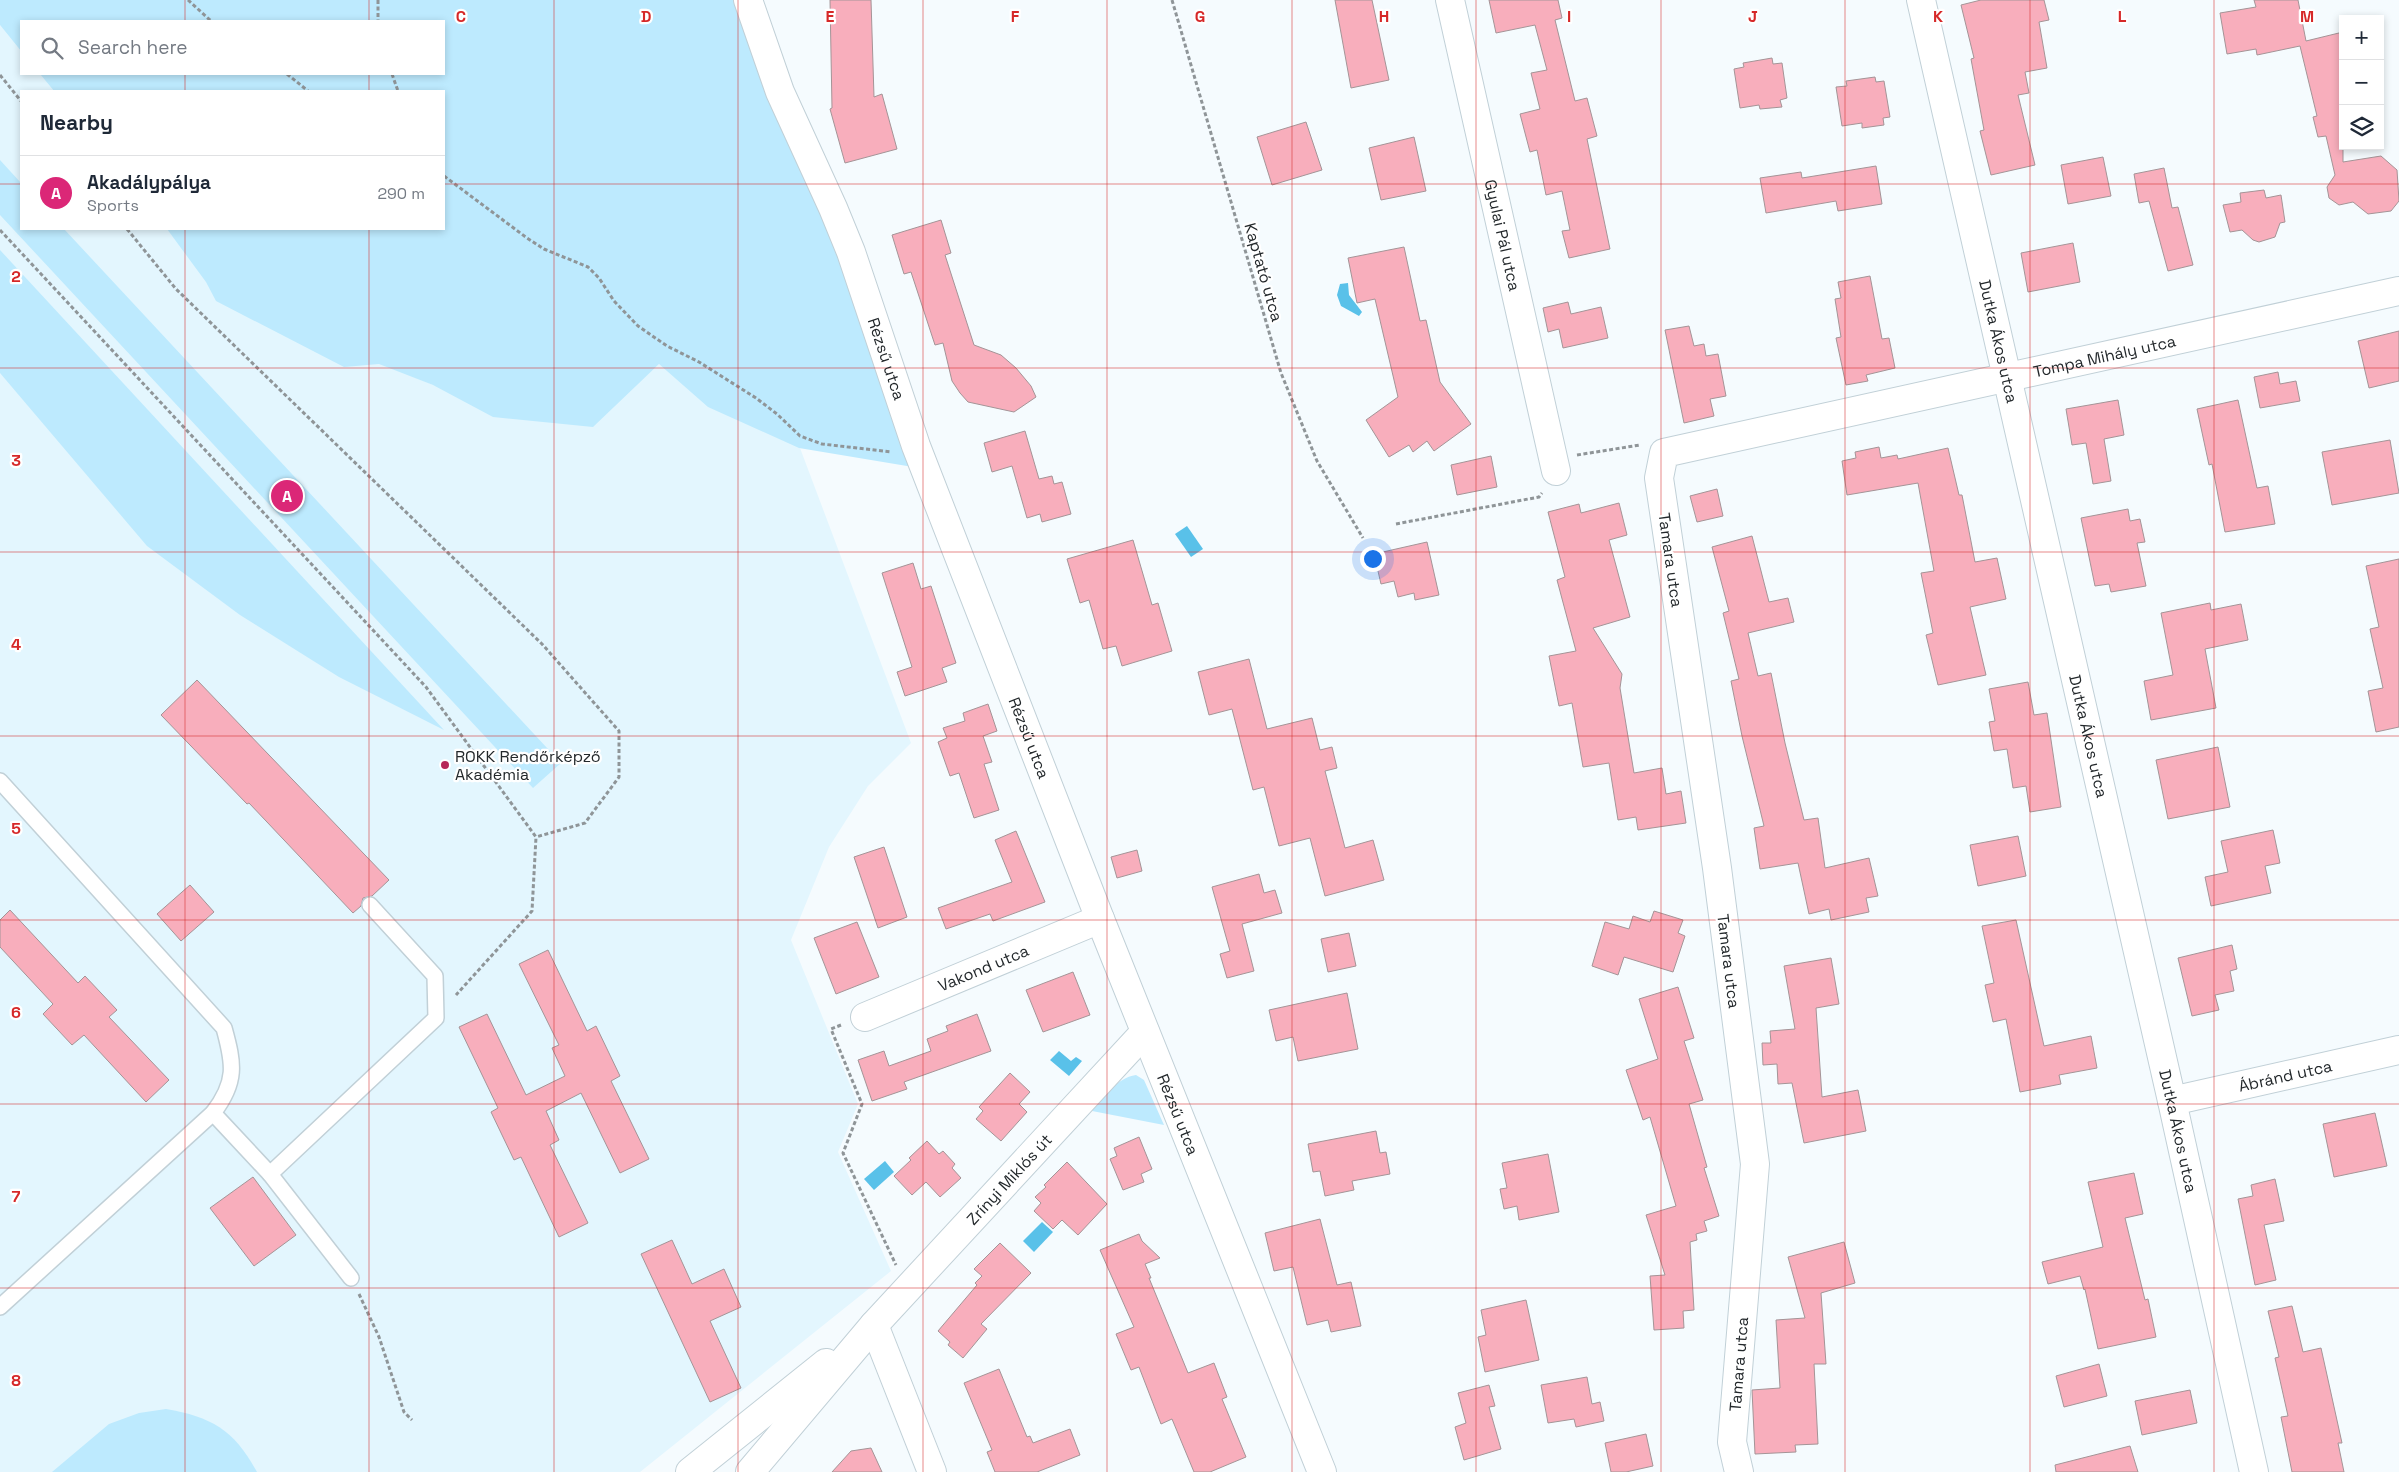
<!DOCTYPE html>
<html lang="en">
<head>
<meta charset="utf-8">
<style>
  body { margin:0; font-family:"Space Grotesk",sans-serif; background:#f6f6f7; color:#1f2937 }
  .controls { position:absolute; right:15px; top:15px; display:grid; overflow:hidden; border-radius:0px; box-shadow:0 2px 8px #0003 }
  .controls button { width:45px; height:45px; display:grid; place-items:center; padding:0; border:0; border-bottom:1px solid #e0e1e3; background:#fff; color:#1f2937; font:25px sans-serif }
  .you { position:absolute; left:1372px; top:558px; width:18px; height:18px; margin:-12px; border:4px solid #fff; border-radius:50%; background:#1a73e8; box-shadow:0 0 0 8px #1a73e833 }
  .badge { display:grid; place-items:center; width:32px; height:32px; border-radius:50%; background:#db2777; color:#fff; font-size:16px; font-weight:700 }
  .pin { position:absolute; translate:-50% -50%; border:2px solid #fff; box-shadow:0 1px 5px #0006 }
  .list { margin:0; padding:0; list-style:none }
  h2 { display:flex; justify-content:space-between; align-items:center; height:65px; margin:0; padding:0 20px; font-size:21px }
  h2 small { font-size:16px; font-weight:400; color:#747a83 }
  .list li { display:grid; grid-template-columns:32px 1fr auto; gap:15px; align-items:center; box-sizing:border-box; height:75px; padding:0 20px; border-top:1px solid #e0e1e3 }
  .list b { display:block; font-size:19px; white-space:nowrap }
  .list p { margin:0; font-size:16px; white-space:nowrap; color:#747a83 }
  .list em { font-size:16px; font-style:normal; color:#747a83 }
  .icon { flex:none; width:28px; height:28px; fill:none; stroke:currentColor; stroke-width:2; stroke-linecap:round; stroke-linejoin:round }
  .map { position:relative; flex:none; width:2399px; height:1472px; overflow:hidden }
  .search { position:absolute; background:#fff; box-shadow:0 2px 8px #0003; left:20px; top:20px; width:425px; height:55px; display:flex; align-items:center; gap:12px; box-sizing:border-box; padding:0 18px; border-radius:0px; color:#747a83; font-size:19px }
  .panel { position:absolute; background:#fff; box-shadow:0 2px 8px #0003; left:20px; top:90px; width:425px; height:140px; border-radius:0px }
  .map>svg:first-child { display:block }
  .built { fill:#e3f6fe }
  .green { fill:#bdeafe }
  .water { fill:#59c1e9 }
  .building { fill:#f8aebc; stroke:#a49497 }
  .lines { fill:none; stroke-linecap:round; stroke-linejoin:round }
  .lane-casing { stroke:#c1d0d7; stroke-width:18 }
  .street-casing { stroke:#c1d0d7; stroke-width:30 }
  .path { stroke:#8f9598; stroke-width:3; stroke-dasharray:4 2.5; stroke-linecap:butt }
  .lane { stroke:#fff; stroke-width:15 }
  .street { stroke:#fff; stroke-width:28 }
  .grid { fill:none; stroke:#d62828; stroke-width:1; stroke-opacity:0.55 }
  .poi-dot { fill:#b62757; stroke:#fff; stroke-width:2 }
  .labels { text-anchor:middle; stroke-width:4.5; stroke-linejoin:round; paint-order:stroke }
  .street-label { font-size:16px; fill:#23282b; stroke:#fff }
  .poi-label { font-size:16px; fill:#23282b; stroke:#fff; text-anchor:start }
  .grid-label { font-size:16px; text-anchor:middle; font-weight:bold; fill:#d62828; stroke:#fff; stroke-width:4.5; stroke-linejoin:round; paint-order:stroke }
</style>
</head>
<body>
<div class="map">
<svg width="2399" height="1472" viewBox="0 0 2399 1472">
  <rect width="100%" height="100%" fill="#f5fbfe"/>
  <polygon class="built" points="0,25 21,51 21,74 40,74 54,91 21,91 21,229 167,229 205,275 382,363 433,385 591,425 659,364 800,448 911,743 868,786 829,847 791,940 858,1104 838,1152 891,1271 640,1472 0,1472"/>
  <g class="green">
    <polygon points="0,0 748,0 925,469 799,448 708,407 659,364 593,427 493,417 433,385 379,364 344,367 216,301 206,282 167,229 444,229 444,91 54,91 40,74 444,74 444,21 21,21 21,51 0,25"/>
    <polygon points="0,160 21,183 21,229 64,229 561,763 533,788 0,215"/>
    <polygon points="0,250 444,730 339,677 240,615 147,546 0,373"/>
    <path d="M1136,1075L1144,1080L1164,1125L1092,1111C1105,1097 1116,1078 1136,1075Z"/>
    <path d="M166,1409C212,1417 234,1430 257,1472H52L109,1424L139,1413Z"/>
  </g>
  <g class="water">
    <polygon points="1348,283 1349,295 1362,312 1359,316 1341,306 1337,295 1340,284"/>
    <polygon points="1187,526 1203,549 1191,557 1175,534"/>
    <polygon points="1059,1051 1071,1061 1076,1057 1082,1061 1069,1076 1050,1060"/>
    <polygon points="885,1161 894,1172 874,1190 864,1179"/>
    <polygon points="1042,1222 1053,1232 1034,1252 1023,1241"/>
  </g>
  <g class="building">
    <polygon points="830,0 871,0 874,97 882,94 897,149 845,163 830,109 832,108"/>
    <polygon points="1335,0 1372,0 1389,80 1351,88"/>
    <polygon points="1489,0 1558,0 1562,18 1555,20 1575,101 1587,98 1597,136 1587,139 1610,249 1569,258 1562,231 1570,230 1562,191 1546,195 1537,150 1530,152 1520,114 1540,109 1531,73 1547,70 1535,25 1496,33"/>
    <polygon points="1981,0 2044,0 2049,20 2039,22 2047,68 2025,72 2029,93 2018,95 2035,165 1991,175 1980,131 1984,130 1971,59 1974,58 1961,5"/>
    <polygon points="2254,0 2298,0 2306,41 2343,32 2343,162 2381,156 2397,170 2399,201 2391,211 2368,214 2353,202 2339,205 2329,198 2327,187 2335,175 2326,136 2318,137 2313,117 2317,116 2300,46 2257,55 2256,49 2227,54 2220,13 2256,7"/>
    <polygon points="1772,58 1773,64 1782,63 1787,98 1780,100 1782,107 1760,109 1759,105 1740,108 1734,69 1744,67 1743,63"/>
    <polygon points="1875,77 1876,82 1884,81 1890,117 1883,118 1884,125 1862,128 1862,123 1842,126 1836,87 1847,86 1846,81"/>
    <polygon points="1306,122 1322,170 1272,185 1257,137"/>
    <polygon points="1414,137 1426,191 1381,200 1369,148"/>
    <polygon points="2103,157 2111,196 2068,204 2061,165"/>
    <polygon points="1876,166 1882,204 1838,211 1836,201 1766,213 1760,178 1801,172 1802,178"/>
    <polygon points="2164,168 2172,208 2178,207 2193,265 2168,271 2149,201 2139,203 2134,174"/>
    <polygon points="2264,190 2266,198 2281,195 2285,222 2280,223 2275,237 2259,242 2253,240 2242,230 2230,232 2223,205 2241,202 2240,193"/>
    <polygon points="941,220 951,253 945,255 974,345 1001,355 1016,368 1031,386 1036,397 1014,412 968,402 960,393 952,381 943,343 935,345 911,272 904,274 892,235"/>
    <polygon points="2073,243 2080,282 2028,292 2021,253"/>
    <polygon points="1404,247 1420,321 1426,320 1440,382 1471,424 1434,451 1427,441 1413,452 1409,445 1389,457 1366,420 1398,397 1375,299 1357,303 1348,258"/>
    <polygon points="1870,276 1882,339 1889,338 1895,368 1866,375 1868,381 1846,385 1836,338 1841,337 1835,299 1841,298 1838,282"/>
    <polygon points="1568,302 1571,314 1601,307 1608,338 1563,348 1559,329 1548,332 1543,308"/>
    <polygon points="1689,326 1694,346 1704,344 1706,356 1718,354 1726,396 1710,399 1714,416 1684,423 1665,330"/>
    <polygon points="2399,331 2399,381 2369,388 2358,341"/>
    <polygon points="2278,372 2280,384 2296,381 2300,401 2260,408 2254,377"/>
    <polygon points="2118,400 2124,435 2104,439 2111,481 2093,484 2086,443 2072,445 2066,409"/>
    <polygon points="2238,400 2257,488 2268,486 2275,524 2225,532 2212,464 2209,465 2197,409"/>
    <polygon points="1025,431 1039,479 1052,476 1054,484 1062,482 1071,514 1042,522 1040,514 1027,518 1012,466 992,472 984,443"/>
    <polygon points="2390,440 2399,493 2332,505 2322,452"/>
    <polygon points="1879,447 1881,458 1897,455 1898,459 1948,448 1959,495 1962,495 1975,562 1997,558 2006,599 1970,607 1986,675 1938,685 1926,635 1933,633 1921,573 1934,571 1918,483 1847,495 1842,461 1856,458 1855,452"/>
    <polygon points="1491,456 1497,487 1457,495 1451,465"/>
    <polygon points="1717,489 1723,516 1697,522 1690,496"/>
    <polygon points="1619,503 1627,535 1609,540 1630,617 1593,628 1622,674 1620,688 1634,773 1662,768 1666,794 1681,791 1686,823 1638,830 1636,817 1618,820 1609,763 1583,767 1572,703 1559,706 1549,656 1576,651 1557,580 1565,577 1548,512 1579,504 1581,513"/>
    <polygon points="2128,509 2130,521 2140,519 2145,542 2137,543 2146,586 2111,592 2109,584 2095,586 2081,518"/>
    <polygon points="1752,536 1769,602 1788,598 1794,622 1748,633 1758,676 1771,673 1785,743 1804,820 1818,818 1825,868 1869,858 1878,896 1866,898 1869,912 1831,920 1829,909 1809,914 1798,863 1760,869 1754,828 1764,826 1742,736 1731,681 1739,679 1723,613 1729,611 1712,547"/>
    <polygon points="1133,540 1152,605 1158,603 1172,651 1122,666 1116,646 1103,649 1089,600 1080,603 1067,559"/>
    <polygon points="1427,542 1439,595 1415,600 1414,593 1398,597 1394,581 1381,584 1374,554"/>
    <polygon points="2399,559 2399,727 2376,732 2368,691 2383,688 2370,629 2379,627 2366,566"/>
    <polygon points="913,563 921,589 931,586 956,663 942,668 947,682 905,696 897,672 912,667 882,573"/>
    <polygon points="2210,603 2211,610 2241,604 2248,640 2205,649 2216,708 2151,720 2144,681 2173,675 2161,613"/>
    <polygon points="1249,659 1267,729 1312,718 1320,750 1332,747 1337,768 1325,771 1345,848 1373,840 1384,880 1325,896 1310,838 1279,846 1264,787 1253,790 1232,709 1209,715 1198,672"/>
    <polygon points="197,680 389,880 372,896 363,898 361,906 353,913 249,803 247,804 161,715"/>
    <polygon points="2028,682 2034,715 2047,713 2061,807 2030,812 2026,786 2013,788 2007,749 1994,751 1989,722 1995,721 1989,689"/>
    <polygon points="988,704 997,731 983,736 992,762 984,764 999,810 974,818 959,773 950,776 938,742 947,738 943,728 965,721 963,713"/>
    <polygon points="2218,747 2230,807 2168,819 2156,760"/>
    <polygon points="2273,830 2280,863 2265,866 2271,893 2211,906 2205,877 2228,872 2221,841"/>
    <polygon points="1016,831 1045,902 993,921 990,914 946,929 938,908 1012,882 995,840"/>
    <polygon points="2018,836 2026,876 1978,886 1970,845"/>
    <polygon points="884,847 907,917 878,928 854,857"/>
    <polygon points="1137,850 1142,871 1117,878 1111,857"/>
    <polygon points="1259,874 1264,893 1275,890 1282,913 1242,924 1254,971 1227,978 1220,954 1230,951 1212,887"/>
    <polygon points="190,885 214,912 181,941 157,914"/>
    <polygon points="10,910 78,983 85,976 117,1010 109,1017 169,1080 146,1102 84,1035 72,1045 43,1014 53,1004 0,947 0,920"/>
    <polygon points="1654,911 1683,920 1678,933 1685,936 1673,972 1624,957 1618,975 1592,966 1605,922 1629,929 1633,916 1650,922"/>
    <polygon points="2016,920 2044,1046 2091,1036 2097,1068 2059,1075 2061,1084 2020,1092 2006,1019 1993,1022 1985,985 1994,983 1982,926"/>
    <polygon points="857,922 879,977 836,994 814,938"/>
    <polygon points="1349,933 1356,966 1328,972 1321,939"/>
    <polygon points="2232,945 2237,969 2230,971 2234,991 2215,995 2219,1010 2192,1016 2178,958"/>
    <polygon points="548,950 587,1031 596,1026 620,1076 611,1081 649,1159 620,1173 581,1093 546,1111 559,1140 550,1145 588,1223 559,1237 521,1157 514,1160 491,1112 498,1108 459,1027 487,1014 526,1095 565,1076 552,1048 559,1045 519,964"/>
    <polygon points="1831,958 1839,1004 1816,1008 1822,1097 1858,1090 1866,1131 1804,1143 1792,1083 1778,1084 1777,1064 1763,1065 1762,1043 1771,1043 1770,1031 1795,1029 1784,966"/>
    <polygon points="1073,972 1090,1015 1043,1032 1026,990"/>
    <polygon points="1678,987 1694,1038 1684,1041 1703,1100 1689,1104 1707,1167 1704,1168 1719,1216 1704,1221 1707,1231 1696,1234 1697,1240 1690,1242 1694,1310 1683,1311 1684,1328 1654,1330 1650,1276 1665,1275 1646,1215 1676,1206 1650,1117 1643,1120 1626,1070 1658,1059 1639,999"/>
    <polygon points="1347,993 1358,1049 1298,1061 1293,1037 1276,1041 1269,1010"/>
    <polygon points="977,1014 991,1051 904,1082 907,1089 872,1101 858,1060 884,1051 889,1066 931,1051 927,1039 948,1031 946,1026"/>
    <polygon points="1010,1073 1030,1092 1019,1104 1027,1112 1001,1141 976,1119 983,1111 979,1107"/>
    <polygon points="2375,1113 2387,1166 2334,1177 2323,1124"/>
    <polygon points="1376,1131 1380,1153 1386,1152 1390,1174 1352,1181 1354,1190 1325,1196 1320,1171 1313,1172 1308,1144"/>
    <polygon points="1139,1137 1152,1169 1141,1174 1144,1182 1123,1190 1110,1159 1117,1156 1114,1148"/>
    <polygon points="927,1141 939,1154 943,1151 955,1164 952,1168 961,1178 940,1197 926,1182 912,1195 894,1176 911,1160 909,1158"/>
    <polygon points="1548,1154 1559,1212 1519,1220 1517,1206 1504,1209 1500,1189 1507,1188 1502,1163"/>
    <polygon points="1067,1162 1107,1204 1078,1235 1062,1220 1053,1229 1034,1211 1041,1203 1035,1197 1046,1187 1044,1185"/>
    <polygon points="2134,1173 2143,1214 2125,1218 2145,1300 2148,1299 2156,1337 2098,1349 2085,1289 2084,1290 2080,1276 2048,1284 2042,1262 2103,1247 2088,1182"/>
    <polygon points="253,1177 296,1235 254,1266 210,1208"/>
    <polygon points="2275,1179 2284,1221 2264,1225 2276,1280 2255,1285 2238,1199 2253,1196 2251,1185"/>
    <polygon points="1320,1219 1337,1285 1351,1282 1361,1326 1331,1332 1328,1320 1307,1325 1293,1267 1274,1271 1265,1233"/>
    <polygon points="1139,1234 1142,1241 1160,1258 1145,1264 1151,1278 1149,1278 1188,1373 1214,1363 1227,1397 1222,1399 1246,1457 1210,1472 1194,1472 1172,1419 1161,1424 1139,1367 1131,1370 1116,1334 1134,1327 1100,1250"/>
    <polygon points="672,1240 692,1284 724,1269 741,1307 710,1321 741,1388 710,1402 641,1254"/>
    <polygon points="1844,1242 1855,1283 1821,1293 1826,1364 1814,1364 1818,1444 1795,1445 1796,1452 1755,1454 1752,1390 1780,1388 1776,1320 1805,1318 1788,1257"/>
    <polygon points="1000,1243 1031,1273 981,1324 987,1329 963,1358 948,1345 950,1342 938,1331 977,1285 975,1283 982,1276 974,1269"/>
    <polygon points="1526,1300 1539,1360 1485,1372 1478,1337 1486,1335 1481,1310"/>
    <polygon points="2292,1306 2303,1352 2321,1348 2342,1443 2338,1443 2344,1472 2292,1472 2281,1417 2288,1416 2275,1358 2279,1357 2268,1311"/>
    <polygon points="2099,1364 2107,1396 2064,1407 2056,1376"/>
    <polygon points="999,1369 1027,1437 1030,1436 1033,1443 1070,1429 1080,1455 1037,1472 995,1472 987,1452 992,1450 964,1383"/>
    <polygon points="1587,1377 1592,1404 1600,1402 1604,1421 1576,1427 1574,1419 1548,1423 1541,1385"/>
    <polygon points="1489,1385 1495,1406 1489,1407 1501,1449 1464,1460 1455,1427 1466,1423 1458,1393"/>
    <polygon points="2190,1390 2197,1423 2142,1435 2135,1401"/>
    <polygon points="1646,1434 1653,1466 1626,1472 1611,1472 1605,1443"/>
    <polygon points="2130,1446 2138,1472 2056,1472 2055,1465"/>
    <polygon points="871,1448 882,1472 832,1472 851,1451"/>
  </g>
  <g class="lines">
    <defs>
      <g id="lane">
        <path d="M0,781L224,1028C234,1064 237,1082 213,1113"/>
        <polyline points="270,1174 351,1278"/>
        <polyline points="0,1307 213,1113 270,1174 436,1018 435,976 370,905"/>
      </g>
      <g id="street">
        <path id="s1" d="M748,0L780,92L833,208L851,252L916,446L1100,919L1322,1472"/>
        <path id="s2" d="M1450,0L1556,471"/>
        <path id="s3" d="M1921,0L2172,1101L2254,1472"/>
        <path id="s4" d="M865,1017L1100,919"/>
        <path id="s5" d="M2172,1101L2399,1050"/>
        <polyline points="874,1325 932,1472"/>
        <polyline points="690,1472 826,1363"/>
        <path id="s6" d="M750,1472L874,1325L1145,1032"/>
        <path id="s7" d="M1739,1472L1732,1442L1755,1164L1717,868L1659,478L1664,453L2399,291"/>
      </g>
    </defs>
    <use href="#lane" class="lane-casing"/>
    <use href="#street" class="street-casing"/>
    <g class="path">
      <polyline points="188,0 211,21"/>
      <polyline points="378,0 378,21"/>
      <polyline points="1172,0 1281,373 1317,461 1363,538"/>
      <polyline points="287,74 308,91"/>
      <polyline points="392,74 398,91"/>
      <polyline points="0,75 21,101"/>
      <polyline points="444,176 527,238 544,249 588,267 599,278 614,301 638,326 667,346 699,362 756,398 777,414 800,436 822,444 891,452"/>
      <polyline points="127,229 176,289 542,644 619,731 619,777 585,823 536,837"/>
      <polyline points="0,230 426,687 536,837 532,911 456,995"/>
      <polyline points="1577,455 1640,445"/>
      <polyline points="1396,524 1539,497 1542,493"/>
      <polyline points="841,1025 831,1029 862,1104 843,1153 896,1265"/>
      <polyline points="359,1294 379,1337 404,1412 412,1420"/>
    </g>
    <use href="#lane" class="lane"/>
    <use href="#street" class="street"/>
  </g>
  <path class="grid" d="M185,0V21M369,0V21M554,0V1472M738,0V1472M923,0V1472M1107,0V1472M1292,0V1472M1476,0V1472M1661,0V1472M1845,0V1472M2030,0V1472M2214,0V1472M185,74V91M369,74V91M0,184H21M444,184H2399M185,229V1472M369,229V1472M0,368H2399M0,552H2399M0,736H2399M0,920H2399M0,1104H2399M0,1288H2399"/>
  <circle class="poi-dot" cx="445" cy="765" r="5"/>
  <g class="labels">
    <g class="street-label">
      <text dy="6" stroke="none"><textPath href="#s2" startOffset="241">Gyulai Pál utca</textPath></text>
      <text transform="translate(1264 272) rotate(74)" y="6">Kaptató utca</text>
      <text dy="6" stroke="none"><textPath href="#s3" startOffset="350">Dutka Ákos utca</textPath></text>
      <text dy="6" stroke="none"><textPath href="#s7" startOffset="1479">Tompa Mihály utca</textPath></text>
      <text dy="6" stroke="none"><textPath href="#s1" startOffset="385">Rézsű utca</textPath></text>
      <text transform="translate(1671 560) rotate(82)" y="6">Tamara utca</text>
      <text dy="6" stroke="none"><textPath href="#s3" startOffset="755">Dutka Ákos utca</textPath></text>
      <text dy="6" stroke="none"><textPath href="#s1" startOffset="790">Rézsű utca</textPath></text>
      <text transform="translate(1729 961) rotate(83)" y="6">Tamara utca</text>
      <text dy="6" stroke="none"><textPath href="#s4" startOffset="128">Vakond utca</textPath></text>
      <text dy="6" stroke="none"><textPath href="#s5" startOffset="116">Ábránd utca</textPath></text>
      <text dy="6" stroke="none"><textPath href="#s1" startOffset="1195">Rézsű utca</textPath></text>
      <text dy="6" stroke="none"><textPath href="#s3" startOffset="1160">Dutka Ákos utca</textPath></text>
      <text dy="6" stroke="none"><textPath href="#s6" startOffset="391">Zrínyi Miklós út</textPath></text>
      <text dy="6" stroke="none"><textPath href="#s7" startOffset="109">Tamara utca</textPath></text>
    </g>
    <g class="poi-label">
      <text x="455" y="762">ROKK Rendőrképző<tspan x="455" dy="18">Akadémia</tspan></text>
    </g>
  </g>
  <g class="grid-label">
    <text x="461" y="22">C</text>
    <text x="646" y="22">D</text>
    <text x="830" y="22">E</text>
    <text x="1015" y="22">F</text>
    <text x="1200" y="22">G</text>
    <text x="1384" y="22">H</text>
    <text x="1569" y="22">I</text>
    <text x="1753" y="22">J</text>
    <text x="1938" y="22">K</text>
    <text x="2122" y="22">L</text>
    <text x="2307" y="22">M</text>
    <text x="16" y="282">2</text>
    <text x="16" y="466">3</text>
    <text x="16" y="650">4</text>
    <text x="16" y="834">5</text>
    <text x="16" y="1018">6</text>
    <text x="16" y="1202">7</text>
    <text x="16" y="1386">8</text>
  </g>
</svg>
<div class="controls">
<button>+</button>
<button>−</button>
<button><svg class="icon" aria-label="layers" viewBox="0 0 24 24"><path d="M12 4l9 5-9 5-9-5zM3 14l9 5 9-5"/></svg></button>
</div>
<div class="you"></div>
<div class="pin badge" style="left:287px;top:496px">A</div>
<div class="search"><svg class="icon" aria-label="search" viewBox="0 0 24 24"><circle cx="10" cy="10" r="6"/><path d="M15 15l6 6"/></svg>Search here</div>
<section class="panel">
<h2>Nearby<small></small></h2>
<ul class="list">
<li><span class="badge">A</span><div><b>Akadálypálya</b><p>Sports</p></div><em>290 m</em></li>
</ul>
</section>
</div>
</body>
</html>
